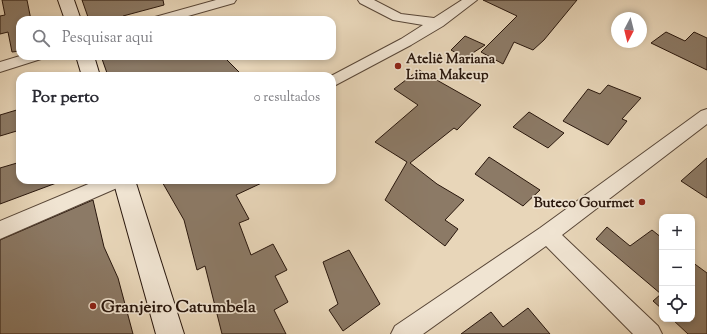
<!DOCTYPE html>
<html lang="pt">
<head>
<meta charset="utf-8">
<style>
  body { margin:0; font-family:"Sorts Mill Goudy",serif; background:#f2f2f3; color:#2b2b33 }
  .controls { position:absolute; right:12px; bottom:12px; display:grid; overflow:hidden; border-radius:8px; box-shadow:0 2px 6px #0003 }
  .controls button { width:36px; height:36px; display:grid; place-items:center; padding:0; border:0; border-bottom:1px solid #e1e1e2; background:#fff; color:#2b2b33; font:20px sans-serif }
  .compass { position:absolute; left:611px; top:12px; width:36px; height:36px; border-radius:50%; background:#fff; box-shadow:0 2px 6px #0003; rotate:187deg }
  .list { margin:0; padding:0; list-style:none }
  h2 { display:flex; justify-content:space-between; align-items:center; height:52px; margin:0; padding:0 16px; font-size:17px }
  h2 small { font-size:13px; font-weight:400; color:#7c7c81 }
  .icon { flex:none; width:22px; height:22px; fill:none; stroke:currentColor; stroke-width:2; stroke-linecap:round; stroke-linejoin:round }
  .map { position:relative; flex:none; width:707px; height:334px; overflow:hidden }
  .search { position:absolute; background:#fff; box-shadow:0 2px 6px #0003; left:16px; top:16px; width:320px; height:44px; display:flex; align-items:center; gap:10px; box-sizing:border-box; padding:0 14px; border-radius:12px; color:#7c7c81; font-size:15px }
  .panel { position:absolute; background:#fff; box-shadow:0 2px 6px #0003; left:16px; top:72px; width:320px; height:112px; border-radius:12px }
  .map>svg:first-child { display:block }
  .building { fill:#8c7a66; stroke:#28160c }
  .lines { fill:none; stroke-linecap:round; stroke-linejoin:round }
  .street-casing { stroke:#584637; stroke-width:2 }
  .secondary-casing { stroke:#28160c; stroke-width:2 }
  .street { fill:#f0e4d2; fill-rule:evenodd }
  .secondary { fill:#f0e4d2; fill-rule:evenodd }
  .poi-dot { fill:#8f2418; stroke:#f0e4d2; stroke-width:1.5 }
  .labels { text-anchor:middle; stroke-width:3.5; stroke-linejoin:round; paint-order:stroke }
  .poi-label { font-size:14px; font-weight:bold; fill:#28160c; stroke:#f0e4d2; text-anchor:start }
  .near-poi-label { font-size:17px; font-weight:bold; fill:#28160c; stroke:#f0e4d2; text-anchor:start }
</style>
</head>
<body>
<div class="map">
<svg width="707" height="334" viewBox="0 0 707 334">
  <rect width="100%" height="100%" fill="#e8d6b9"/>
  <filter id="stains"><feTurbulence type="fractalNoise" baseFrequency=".005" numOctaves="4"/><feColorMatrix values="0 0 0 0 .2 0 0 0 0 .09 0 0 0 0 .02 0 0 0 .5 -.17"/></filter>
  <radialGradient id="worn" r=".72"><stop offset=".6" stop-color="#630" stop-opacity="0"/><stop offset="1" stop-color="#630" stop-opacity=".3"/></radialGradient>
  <g class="building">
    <polygon points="2,0 27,0 31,20 20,20 20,51 12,52 8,32 0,34 0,16 5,15"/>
    <polygon points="82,0 163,0 164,5 123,16 124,20 89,20"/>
    <polygon points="483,0 577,0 544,40 533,50 514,42 503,64 481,52 517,16"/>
    <polygon points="666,32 685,41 694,32 707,38 707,70 651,43"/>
    <polygon points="465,36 485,45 465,58 451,50"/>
    <polygon points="101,56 223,56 243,76 108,76"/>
    <polygon points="419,70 481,105 457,130 454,128 410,163 437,184 464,200 445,220 458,229 445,246 385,200 407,162 375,142 418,105 394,89"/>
    <polygon points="608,85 641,98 622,119 627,121 608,145 563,121 588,89 600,94"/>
    <polygon points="20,109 20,130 0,136 0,115"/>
    <polygon points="529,112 564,133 548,148 513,127"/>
    <polygon points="489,157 540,190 523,206 475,174"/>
    <polygon points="707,158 707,198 681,181"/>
    <polygon points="17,163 17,168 20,167 20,180 58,180 59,182 0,204 0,168"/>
    <polygon points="161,180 268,180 236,195 249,219 239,223 251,255 273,244 287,270 275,276 288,302 274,310 286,334 222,334 205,266 197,270 184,220"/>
    <polygon points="93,200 104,247 118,278 133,334 0,334 0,240"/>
    <polygon points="607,227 630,246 652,230 662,238 662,309 653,301 661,294 596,239"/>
    <polygon points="349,250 380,304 343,331 329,310 338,304 323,262"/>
    <polygon points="692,262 707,273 707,334 688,334 672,319 692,319"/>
    <polygon points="528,308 550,334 461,334 491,312 503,327"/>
  </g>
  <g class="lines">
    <defs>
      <g id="street">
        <polygon points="216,0 236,0 234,3 174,20 153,20 155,17"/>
        <polygon points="358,0 374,0 401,14 434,18 462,0 477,0 443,26 411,45 332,87 331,76 401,39 423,25 393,20 360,3"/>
        <polygon points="20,56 43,56 41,59 0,72 0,62"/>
        <polygon points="707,109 707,124 562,235 658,326 662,334 633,334 546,246 423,334 391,334 395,326 540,228 701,111"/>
        <polygon points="98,180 126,180 124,185 0,239 0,221"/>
      </g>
      <g id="secondary">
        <polygon points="58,0 74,0 81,20 65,20"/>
        <polygon points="76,56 94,56 100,76 82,76"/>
        <polygon points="113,180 135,180 184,334 156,334"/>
      </g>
    </defs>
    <use href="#street" class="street-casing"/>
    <use href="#secondary" class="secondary-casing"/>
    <use href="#street" class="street"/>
    <use href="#secondary" class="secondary"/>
  </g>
  <g class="poi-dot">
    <circle cx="398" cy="66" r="4"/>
    <circle cx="642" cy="202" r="4"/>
    <circle cx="93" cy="306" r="4"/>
  </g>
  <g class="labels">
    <g class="poi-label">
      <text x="406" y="63">Ateliê Mariana<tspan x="406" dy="16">Lima Makeup</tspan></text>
      <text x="634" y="207" text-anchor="end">Buteco Gourmet</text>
    </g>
    <g class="near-poi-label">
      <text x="101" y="312">Granjeiro Catumbela</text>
    </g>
  </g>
  <rect width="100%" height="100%" filter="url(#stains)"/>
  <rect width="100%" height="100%" fill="url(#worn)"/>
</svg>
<div class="controls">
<button>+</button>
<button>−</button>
<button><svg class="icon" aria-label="locate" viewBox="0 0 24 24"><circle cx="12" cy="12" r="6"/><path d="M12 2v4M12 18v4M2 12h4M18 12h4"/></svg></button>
</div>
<svg class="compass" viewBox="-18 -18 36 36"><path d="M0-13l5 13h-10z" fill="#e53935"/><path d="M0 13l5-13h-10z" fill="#7c7c81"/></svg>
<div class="search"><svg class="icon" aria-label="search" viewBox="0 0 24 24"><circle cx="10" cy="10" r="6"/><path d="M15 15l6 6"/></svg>Pesquisar aqui</div>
<section class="panel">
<h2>Por perto<small>0 resultados</small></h2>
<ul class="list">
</ul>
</section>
</div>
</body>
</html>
